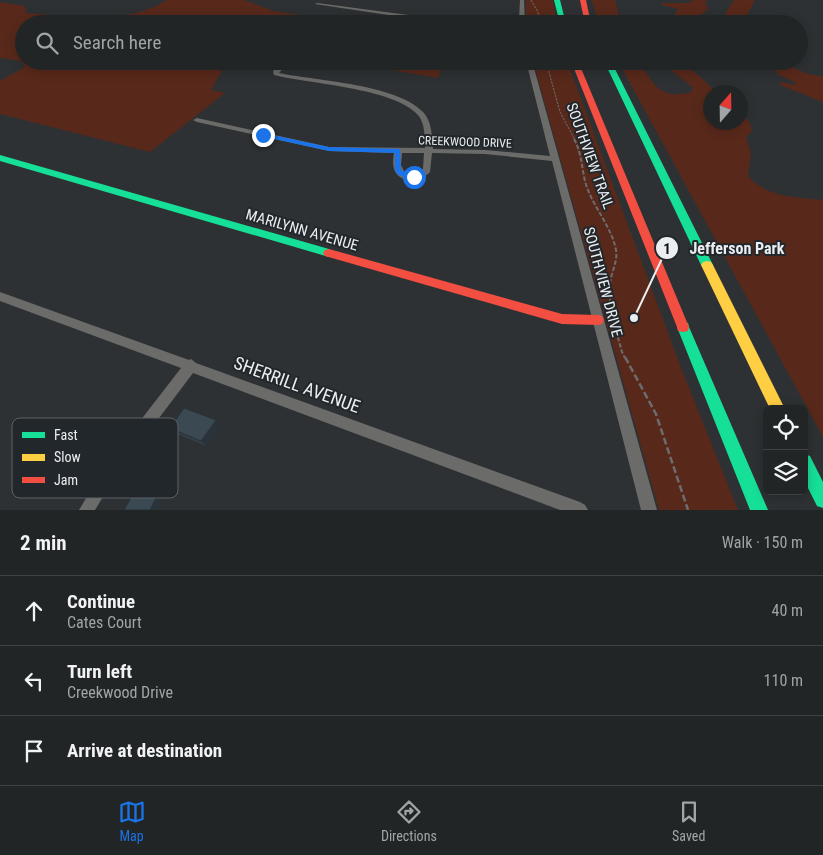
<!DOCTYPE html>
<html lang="en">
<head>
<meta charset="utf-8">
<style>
  body { margin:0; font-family:"Roboto Condensed",sans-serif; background:#2e3132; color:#f1f3f6 }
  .controls { position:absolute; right:15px; bottom:15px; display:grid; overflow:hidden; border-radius:8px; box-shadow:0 2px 12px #0003 }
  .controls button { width:45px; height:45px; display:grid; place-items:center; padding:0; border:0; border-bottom:1px solid #3f4243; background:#222526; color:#f1f3f6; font:25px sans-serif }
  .compass { position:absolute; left:703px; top:85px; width:45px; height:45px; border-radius:50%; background:#222526; box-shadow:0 2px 12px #0003; rotate:20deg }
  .stop { position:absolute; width:15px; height:15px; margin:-11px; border:4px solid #1a73e8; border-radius:50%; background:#fff }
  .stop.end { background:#1a73e8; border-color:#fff; box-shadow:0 1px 5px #0008 }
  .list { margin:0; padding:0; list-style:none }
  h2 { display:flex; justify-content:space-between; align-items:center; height:65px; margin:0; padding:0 20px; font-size:21px }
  h2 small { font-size:16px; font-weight:400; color:#a2a5a7 }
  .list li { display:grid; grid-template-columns:32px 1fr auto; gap:15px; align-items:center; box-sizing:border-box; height:70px; padding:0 20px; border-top:1px solid #3f4243 }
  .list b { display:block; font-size:19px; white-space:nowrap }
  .list p { margin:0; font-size:16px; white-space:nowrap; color:#a2a5a7 }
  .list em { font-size:16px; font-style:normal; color:#a2a5a7 }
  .icon { flex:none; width:28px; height:28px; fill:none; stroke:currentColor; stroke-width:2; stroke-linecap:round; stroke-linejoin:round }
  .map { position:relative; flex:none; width:823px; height:510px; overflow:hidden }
  .search { position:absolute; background:#222526; box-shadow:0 2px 12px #0003; left:15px; right:15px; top:15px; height:55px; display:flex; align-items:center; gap:12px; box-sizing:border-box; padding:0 18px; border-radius:28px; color:#a2a5a7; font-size:19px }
  .sheet { height:275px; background:#222526 }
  nav { display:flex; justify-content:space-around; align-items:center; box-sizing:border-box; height:70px; border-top:1px solid #3f4243; background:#222526; font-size:14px; color:#a2a5a7 }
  nav a { display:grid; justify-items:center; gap:2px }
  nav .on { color:#1a73e8 }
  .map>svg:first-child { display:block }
  .green { fill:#58291b }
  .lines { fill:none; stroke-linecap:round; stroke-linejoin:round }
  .path-far2 { stroke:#6c6c6e; stroke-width:1; stroke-dasharray:2.5 1; stroke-linecap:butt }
  .path-far1 { stroke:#6c6c6e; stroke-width:2; stroke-dasharray:4.5 2; stroke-linecap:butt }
  .path { stroke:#6c6c6e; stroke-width:2.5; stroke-dasharray:7 3; stroke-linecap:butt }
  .street { fill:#6b6b6a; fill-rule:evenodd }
  .fast { fill:#16e098; fill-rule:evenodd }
  .slow { fill:#ffcf43; fill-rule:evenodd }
  .jam { fill:#f24e42; fill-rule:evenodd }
  .wall { fill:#333f47 }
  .shaded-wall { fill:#293339 }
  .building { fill:#3b4952; stroke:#293339 }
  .route { fill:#1a73e8 }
  .labels { text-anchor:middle; stroke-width:4; stroke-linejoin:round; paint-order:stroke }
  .far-street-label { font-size:12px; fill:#ebeef1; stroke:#22272b }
  .street-label { font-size:15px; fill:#ebeef1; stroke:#22272b }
  .near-street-label { font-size:18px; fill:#ebeef1; stroke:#22272b }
  .key { fill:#22272b; stroke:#5e6366; stroke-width:1 }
  .key-label { font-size:14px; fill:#ebeef1 }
  .leader { fill:none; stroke:#ebeef1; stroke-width:2 }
  .callout-dot { fill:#ebeef1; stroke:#22272b; stroke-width:2 }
  .mark-label { font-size:15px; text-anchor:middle; font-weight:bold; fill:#111 }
  .callout-label { font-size:16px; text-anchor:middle; font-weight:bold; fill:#ebeef1; stroke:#22272b; stroke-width:4; stroke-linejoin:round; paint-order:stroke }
</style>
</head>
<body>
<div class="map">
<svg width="823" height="510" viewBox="0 0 823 510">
  <rect width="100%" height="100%" fill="#2e3133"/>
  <g class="green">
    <path d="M167,0H244L274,11L361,24H24V61H231L223,69L211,90L225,93L150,152L0,114V81L25,67L21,61L0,58V2L25,6L26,13C72,16 126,26 167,0Z"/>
    <polygon points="526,0 553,0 557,24 526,24"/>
    <polygon points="592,0 615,0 621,24 599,24"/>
    <polygon points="691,0 708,0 705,2 708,9 690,24 661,24 675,18 676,11 679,9 662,5 662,3 691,3"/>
    <polygon points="734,0 755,0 747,15 748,24 724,24 726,12"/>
    <polygon points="341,61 444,61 438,78"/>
    <polygon points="533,61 567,61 680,365 738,510 659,510"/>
    <path d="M618,61H640C653,85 660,100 692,92V87L660,61H683C693,72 706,80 715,92H710V122H740L741,113L750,123L752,131L746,137L751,153L748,176C768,198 795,197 823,200V437Z"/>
    <polygon points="766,61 780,61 805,73 823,77 823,102 780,85 780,82 796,85 795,82 779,75"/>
  </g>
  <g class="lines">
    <g class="path-far2">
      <polyline points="531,0 538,12 540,24"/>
      <polyline points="546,61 560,112 575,140"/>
    </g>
    <path class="path-far1" d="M574,139C584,158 581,174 588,190C596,210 612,229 616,250C618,262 611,272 610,284C608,307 616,330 622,352L625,358"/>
    <polyline class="path" points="625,357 656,414 688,510"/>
    <g class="street">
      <path d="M520,0H524L525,24L482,21L449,24L315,4L317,3L454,21C470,13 501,18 519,19Z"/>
      <path d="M283,61H290L279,73C317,81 396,84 423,112C432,121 432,137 433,149L485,150L550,156L526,61H532L657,510H641L552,161L485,154L432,153L430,172C423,180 403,184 396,173C392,167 393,159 394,153L329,151L197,122L193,120L197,118L329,147L425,148C425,138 425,123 418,115C394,88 310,84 274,75L273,71ZM402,153H424L423,169L415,174L404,171L401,165Z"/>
      <polygon points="0,292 189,360 191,359 196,363 580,502 585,505 588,510 560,510 193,373 116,475 95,510 79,510 106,465 181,368 0,301"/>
    </g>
    <g class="fast">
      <polygon points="554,0 560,0 566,24 560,24"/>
      <polygon points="604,61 611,61 713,265 711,268 703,268 701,265"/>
      <polygon points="0,155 329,249 335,253 329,257 0,161"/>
      <polygon points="683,322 688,323 689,327 768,510 750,510 677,327 678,323"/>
      <polygon points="804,454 810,456 823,482 823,508 817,506 804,480"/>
    </g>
    <polygon class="slow" points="707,261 711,262 713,265 785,409 770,409 701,265 703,262"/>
    <g class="jam">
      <polygon points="580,0 586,0 591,24 585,24"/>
      <polygon points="571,61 578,61 689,327 688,331 683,332 678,331 677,327"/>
      <polygon points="329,249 562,314 598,315 602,316 604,320 602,324 598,325 562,324 325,256 323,253 325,250"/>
    </g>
  </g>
  <polygon class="wall" points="216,420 220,425 206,446 175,433 170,428"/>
  <g class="shaded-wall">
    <polygon points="216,420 220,425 206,446 201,441"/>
    <polygon points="160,490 166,494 158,510 150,510"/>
  </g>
  <g class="building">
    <polygon points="184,408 216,420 201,441 170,428"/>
    <polygon points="139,484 160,490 150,510 124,510"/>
  </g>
  <polygon class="route" points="263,133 329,147 400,149 401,170 417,177 414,179 398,175 395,170 395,153 329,151 261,136"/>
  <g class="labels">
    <g class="far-street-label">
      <text transform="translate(465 142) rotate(2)" y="4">CREEKWOOD DRIVE</text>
    </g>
    <g class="street-label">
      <text transform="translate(590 156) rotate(70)" y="5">SOUTHVIEW TRAIL</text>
      <text transform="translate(302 230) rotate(16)" y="5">MARILYNN AVENUE</text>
      <text transform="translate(603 282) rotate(75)" y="5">SOUTHVIEW DRIVE</text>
    </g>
    <g class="near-street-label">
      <text transform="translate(297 385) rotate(20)" y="6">SHERRILL AVENUE</text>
    </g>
  </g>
  <rect x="12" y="418" width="166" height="80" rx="8" class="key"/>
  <rect x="22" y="432" width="23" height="6" fill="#16e098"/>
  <rect x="22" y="454" width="23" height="7" fill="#ffcf43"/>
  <rect x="22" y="477" width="23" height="6" fill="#f24e42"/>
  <g class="key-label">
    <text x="54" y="440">Fast</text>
    <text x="54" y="462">Slow</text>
    <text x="54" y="485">Jam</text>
  </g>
  <path class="leader" d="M634 318L667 248"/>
  <g class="callout-dot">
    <circle cx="634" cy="318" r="5"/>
    <circle cx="667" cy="248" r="12"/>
  </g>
  <g class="mark-label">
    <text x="667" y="254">1</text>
  </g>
  <g class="callout-label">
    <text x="737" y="254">Jefferson Park</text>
  </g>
</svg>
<div class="controls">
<button><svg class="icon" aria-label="locate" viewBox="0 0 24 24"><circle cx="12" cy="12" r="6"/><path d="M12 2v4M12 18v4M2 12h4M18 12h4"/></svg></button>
<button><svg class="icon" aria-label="layers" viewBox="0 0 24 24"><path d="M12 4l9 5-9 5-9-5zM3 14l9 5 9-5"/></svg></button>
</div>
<svg class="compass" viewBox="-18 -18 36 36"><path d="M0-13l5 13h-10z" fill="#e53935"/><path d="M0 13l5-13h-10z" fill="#a2a5a7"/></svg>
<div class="stop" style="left:414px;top:177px"></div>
<div class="stop end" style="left:263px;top:135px"></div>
<div class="search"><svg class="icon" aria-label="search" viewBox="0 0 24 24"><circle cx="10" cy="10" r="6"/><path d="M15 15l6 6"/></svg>Search here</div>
</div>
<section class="sheet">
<h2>2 min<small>Walk · 150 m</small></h2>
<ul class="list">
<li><svg class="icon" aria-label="ahead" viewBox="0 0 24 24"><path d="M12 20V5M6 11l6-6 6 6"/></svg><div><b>Continue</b><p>Cates Court</p></div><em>40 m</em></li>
<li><svg class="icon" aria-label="left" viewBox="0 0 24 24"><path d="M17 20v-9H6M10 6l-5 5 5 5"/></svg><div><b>Turn left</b><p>Creekwood Drive</p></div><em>110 m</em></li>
<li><svg class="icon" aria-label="arrive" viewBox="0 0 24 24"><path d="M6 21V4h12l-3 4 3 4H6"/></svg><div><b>Arrive at destination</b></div></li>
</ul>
</section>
<nav>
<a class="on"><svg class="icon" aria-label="map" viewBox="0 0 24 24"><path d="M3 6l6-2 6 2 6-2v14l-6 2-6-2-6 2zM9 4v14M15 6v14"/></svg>Map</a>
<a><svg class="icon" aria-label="directions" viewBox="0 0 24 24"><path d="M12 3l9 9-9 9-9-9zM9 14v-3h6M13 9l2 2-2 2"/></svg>Directions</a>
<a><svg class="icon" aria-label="saved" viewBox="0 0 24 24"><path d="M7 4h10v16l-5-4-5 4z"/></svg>Saved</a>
</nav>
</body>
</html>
